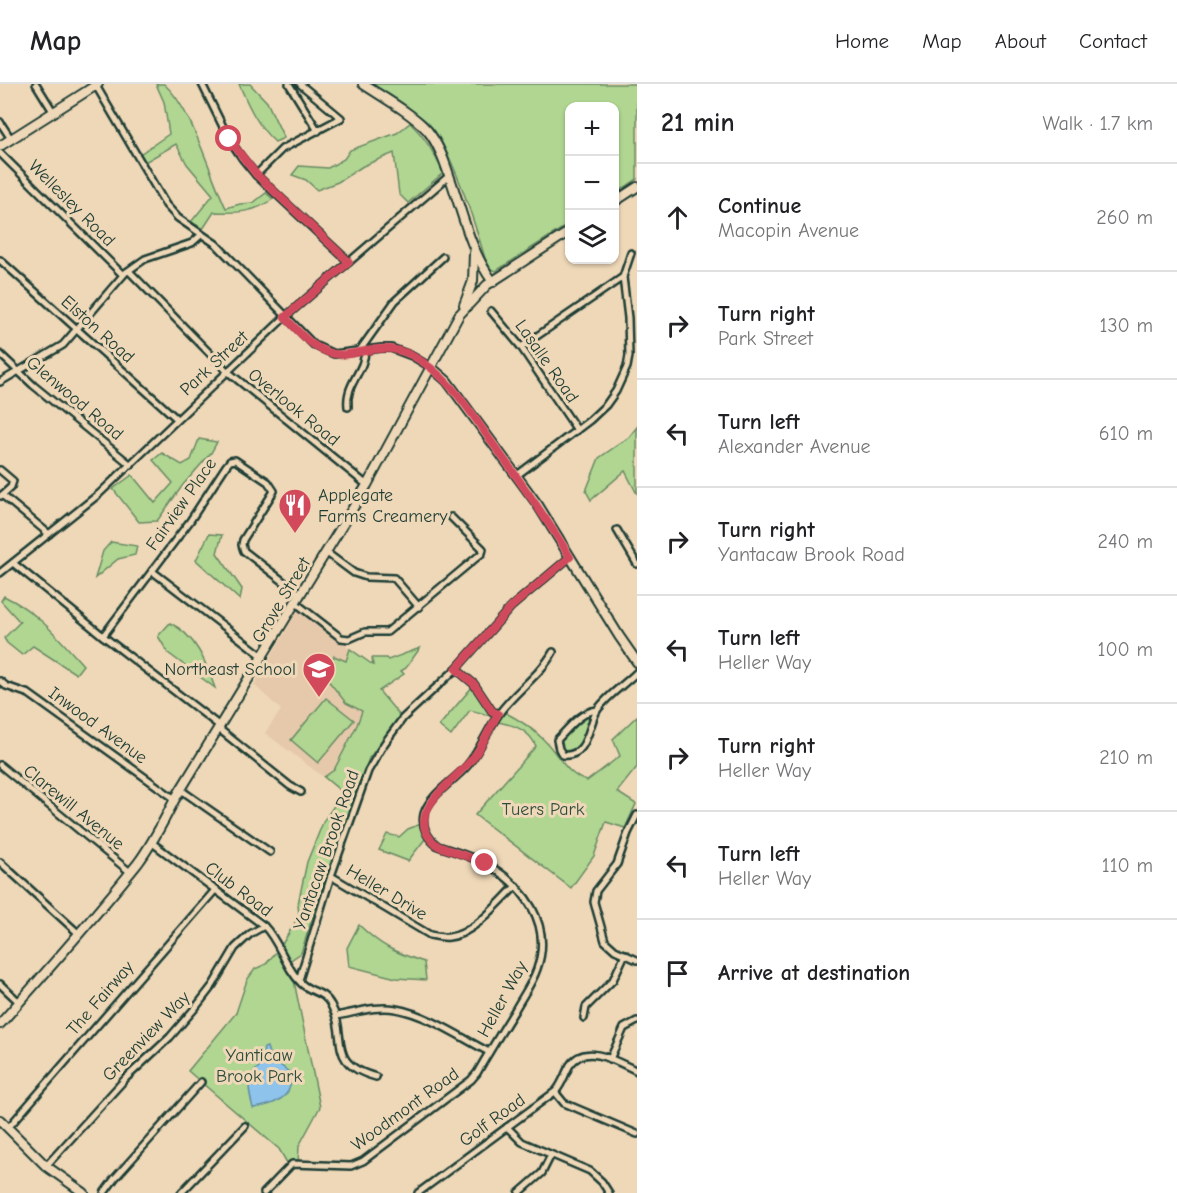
<!DOCTYPE html>
<html lang="en">
<head>
<meta charset="utf-8">
<style>
  body { margin:0; font-family:"Comic Neue",sans-serif; background:#f6f6f6; color:#202124 }
  .controls { position:absolute; right:18px; top:18px; display:grid; overflow:hidden; border-radius:12px; box-shadow:0 2px 4px #0004 }
  .controls button { width:54px; height:54px; display:grid; place-items:center; padding:0; border:0; border-bottom:2px solid #e0e0e0; background:#fff; color:#202124; font:30px sans-serif }
  .stop { position:absolute; width:18px; height:18px; margin:-14px; border:4px solid #d1495b; border-radius:50%; background:#fff }
  .stop.end { background:#d1495b; border-color:#fff; box-shadow:0 2px 6px #0008 }
  .list { margin:0; padding:0; list-style:none }
  h2 { display:flex; justify-content:space-between; align-items:center; height:78px; margin:0; padding:0 24px; font-size:26px }
  h2 small { font-size:20px; font-weight:400; color:#757577 }
  .list li { display:grid; grid-template-columns:39px 1fr auto; gap:18px; align-items:center; box-sizing:border-box; height:108px; padding:0 24px; border-top:2px solid #e0e0e0 }
  .list b { display:block; font-size:22px; white-space:nowrap }
  .list p { margin:0; font-size:20px; white-space:nowrap; color:#757577 }
  .list em { font-size:20px; font-style:normal; color:#757577 }
  .icon { flex:none; width:33px; height:33px; fill:none; stroke:currentColor; stroke-width:2; stroke-linecap:round; stroke-linejoin:round }
  .map { position:relative; flex:none; width:637px; height:1109px; overflow:hidden }
  header { display:flex; align-items:center; gap:36px; box-sizing:border-box; height:84px; padding:0 30px; background:#fff; border-bottom:2px solid #e0e0e0 }
  header strong { font-size:28px }
  nav { display:flex; gap:33px; margin-inline-start:auto; font-size:21px }
  main { display:flex }
  aside { flex:1; background:#fff }
  .map>svg:first-child { display:block }
  .built { fill:#e6c9ab }
  .green { fill:#b0d692; stroke:#688a63; stroke-width:1.5 }
  .water { fill:#8ec4ec; stroke:#628ea2; stroke-width:1.5 }
  .lines { fill:none; stroke-linecap:round; stroke-linejoin:round }
  .street-casing { stroke:#1f3d34; stroke-width:10 }
  .secondary-casing { stroke:#1f3d34; stroke-width:12 }
  .street { stroke:#efd8b8; stroke-width:5 }
  .secondary { stroke:#efd8b8; stroke-width:8 }
  .route { stroke:#d1495b; stroke-width:8 }
  .labels { text-anchor:middle; stroke-width:6; stroke-linejoin:round; paint-order:stroke }
  .street-label { font-size:18px; fill:#1f3d34; stroke:#efd8b8 }
  .poi-label { font-size:18px; fill:#1f3d34; stroke:#efd8b8; text-anchor:start }
  .park-label { font-size:18px; fill:#2e4c3d; stroke:#efd8b8 }
</style>
</head>
<body>
<header>
<strong>Map</strong>
<nav><a>Home</a><a>Map</a><a>About</a><a>Contact</a></nav>
</header>
<main>
<div class="map">
<svg width="637" height="1109" viewBox="0 0 637 1109">
  <rect width="100%" height="100%" fill="#efd8b8"/>
  <filter id="ink" filterUnits="userSpaceOnUse"><feTurbulence type="fractalNoise" baseFrequency=".0167" numOctaves="2"/><feDisplacementMap in="SourceGraphic" scale="12" xChannelSelector="R" yChannelSelector="G"/><feConvolveMatrix kernelMatrix="1 2 1 2 8 2 1 2 1" color-interpolation-filters="sRGB"/></filter>
  <g filter="url(#ink)">
    <polygon class="built" points="299,525 350,565 369,626 334,701 265,649 281,626 254,601"/>
    <g class="green">
      <path d="M156,0H164C192,24 209,89 226,124L240,120L253,119L266,109L273,115C254,129 237,129 214,128L203,145L191,138L213,111L187,80L176,60L145,78L140,70L169,50L164,18Z"/>
      <path d="M239,0H250L267,18L284,54L275,58C258,43 248,21 239,0Z"/>
      <path d="M371,0H637V95L615,110L614,22H570L569,140L496,187L491,185L485,174C475,141 450,57 425,36C408,23 389,12 371,0Z"/>
      <path d="M410,39C426,54 434,69 443,89L408,119L399,110L394,69L363,82L338,98L317,106L306,96L292,91L299,82L328,84L344,75L350,66L397,49Z"/>
      <polygon points="637,343 637,410 625,387 591,416 586,407 599,374 629,353"/>
      <polygon points="199,355 217,358 211,369 183,401 157,437 139,438 113,405 132,391 155,419 173,399 153,376 162,369 182,381 191,376"/>
      <polygon points="209,450 222,451 217,469 242,505 240,516 196,476"/>
      <polygon points="111,458 137,462 135,471 118,475 95,494 103,467"/>
      <path d="M4,512C39,529 58,553 83,581L76,590L33,562L22,571L7,559L4,554L20,538L1,517Z"/>
      <path d="M170,539C196,551 206,579 215,604L168,569L158,552Z"/>
      <polygon points="420,564 406,584 401,587 404,590 379,607 401,633 369,674 327,789 301,869 285,880 294,896 296,907 320,1023 299,1062 298,1080 290,1084 279,1065 188,987 236,929 247,896 255,885 266,880 281,862 299,832 298,820 307,778 324,736 343,709 324,693 334,686 357,641 362,627 346,619 323,590 334,572 346,577 350,565 373,581 372,574 386,574 388,576"/>
      <polygon points="473,602 483,614 492,632 470,626 451,652 439,642"/>
      <polygon points="326,614 354,636 318,679 291,656"/>
      <path d="M504,628C518,635 532,644 543,655C558,669 566,691 587,697L620,672L613,655L637,632V683L617,708L636,720L625,744L606,738L594,772L571,804L475,731L536,662C529,646 514,641 498,638Z"/>
      <path d="M591,628L593,630C588,645 583,667 564,667L560,661V658Z"/>
      <polygon points="421,740 425,755 408,777 379,766 387,750 399,753 408,745"/>
      <path d="M359,841C382,863 394,868 424,878L426,896L396,894L349,882L347,864Z"/>
    </g>
    <path class="water" d="M267,963L270,973L289,988C297,1013 272,1022 253,1024C248,1005 245,994 261,981L264,964Z"/>
    <g class="lines">
      <defs>
        <g id="street">
          <polyline points="36,0 54,29"/>
          <polyline points="95,0 166,121 178,134 216,160 314,261 334,270 381,264 391,264 412,272 432,284"/>
          <polyline points="202,0 229,55 242,74 256,91 349,178"/>
          <polyline points="289,0 318,47"/>
          <polyline points="0,38 11,55"/>
          <polyline points="0,69 123,191"/>
          <polyline points="256,91 282,65 341,34 300,0"/>
          <polyline points="0,176 177,335"/>
          <polyline points="129,187 227,287 367,401"/>
          <polyline points="491,227 521,263 577,346"/>
          <polyline points="521,263 623,193"/>
          <polyline points="360,266 395,217 443,173"/>
          <polyline points="0,270 33,301 131,381"/>
          <polyline points="0,298 63,261 125,189 145,175 192,159 201,151"/>
          <path d="M348,323C345,299 365,288 365,266"/>
          <polyline points="0,386 13,397 11,403 1,412"/>
          <polyline points="516,392 590,336 606,321 616,307 627,283 629,272 628,234 623,193 631,169"/>
          <polyline points="2,411 49,450"/>
          <polyline points="617,446 637,480"/>
          <polyline points="327,469 354,489 366,493 394,494 419,523"/>
          <polyline points="13,479 103,552 221,643"/>
          <polyline points="152,487 264,573"/>
          <polyline points="0,489 99,410 285,233 449,92"/>
          <polyline points="296,519 341,554 349,555 365,548 387,548 482,469 483,465 451,433"/>
          <polyline points="103,552 190,437 226,382 230,377 235,376 268,398 274,407 243,456 242,461 244,467 301,511"/>
          <polyline points="456,585 474,600 492,627 498,630"/>
          <polyline points="0,597 6,602 29,610 175,715"/>
          <path d="M597,626C580,628 569,644 557,656L559,665L563,671C589,674 588,639 598,625C608,611 625,600 637,588"/>
          <polyline points="219,645 290,702 301,708"/>
          <polyline points="0,681 130,788"/>
          <polyline points="181,706 270,768"/>
          <polyline points="637,731 628,749 617,780 596,807 594,818 605,857 615,866 637,876"/>
          <path d="M151,758L264,842C280,858 285,884 302,900C312,909 324,907 331,921C349,954 325,979 376,993"/>
          <polyline points="0,778 78,849"/>
          <path d="M331,792L430,851C436,852 443,854 449,853C473,851 499,818 516,802"/>
          <polyline points="299,896 331,792 368,687 384,660 403,634 456,585 511,523 570,473"/>
          <polyline points="0,900 19,918"/>
          <path d="M336,932C355,929 376,921 396,925C426,930 462,954 489,968"/>
          <polyline points="584,934 586,923 613,896 625,870"/>
          <polyline points="610,975 624,944 637,937"/>
          <polyline points="555,1008 564,1019 637,1050"/>
          <polyline points="507,1043 522,1058 590,1087 602,1098 609,1109"/>
          <polyline points="8,1044 216,805"/>
          <polyline points="46,1082 126,994 170,953 196,923 213,901 235,864 250,850 264,842"/>
          <polyline points="104,1109 115,1094 201,998"/>
          <polyline points="181,1109 245,1042"/>
          <path d="M264,1109L292,1080L351,1082L363,1077L471,996L477,989C489,968 502,947 515,926C522,913 532,900 537,885C553,840 524,801 486,780C471,772 454,767 438,762C428,755 421,743 424,730C430,710 454,697 467,682C481,665 488,644 501,627C517,606 541,590 553,568"/>
          <path d="M418,1109L556,1007C563,999 565,989 570,981C586,958 618,978 637,987"/>
          <polyline points="519,1109 542,1089 551,1071"/>
        </g>
        <g id="secondary">
          <path d="M363,0C384,14 410,28 427,46C438,59 444,76 449,91C462,127 470,167 493,198"/>
          <polyline points="0,62 98,0"/>
          <polyline points="614,118 637,103"/>
          <polyline points="464,221 473,197 474,169"/>
          <polyline points="432,284 447,297 538,421 619,552 637,578"/>
          <path d="M0,940C47,887 94,834 138,779C153,759 164,736 175,715L367,401L459,231L487,201L570,147"/>
          <polyline points="0,1036 46,1082 84,1109"/>
        </g>
      </defs>
      <use href="#street" class="street-casing"/>
      <use href="#secondary" class="secondary-casing"/>
      <use href="#street" class="street"/>
      <use href="#secondary" class="secondary"/>
    </g>
  </g>
  <g class="lines" filter="url(#ink)">
    <path class="route" d="M229,55L256,90L349,178L285,233C297,246 310,262 327,268C353,278 376,254 411,271C450,291 471,330 496,364C522,400 547,435 570,473L511,523L456,585L474,600L492,627L498,630C489,645 484,660 473,674C455,697 398,732 438,762L485,779"/>
  </g>
  <defs>
    <symbol id="restaurant-pin" viewBox="-11 -11 22 30"><path d="M0 17L-7.5 6A9.5 9.5 0 1 1 7.5 6Z" fill="#d1495b" stroke="#efd8b8"/><path d="M-5-6h1v4h1v-4h1v4h1v-4h1v5L-1.5 .5V6h-2V.5L-5-1ZM5-6V6H3V1.5H1.5Q1.5-4 5-6Z" fill="#fff"/></symbol>
    <symbol id="school-pin" viewBox="-11 -11 22 30"><path d="M0 17L-7.5 6A9.5 9.5 0 1 1 7.5 6Z" fill="#d1495b" stroke="#efd8b8"/><path d="M0-5L7-2L0 1L-7-2ZM-4 1L0 2.5L4 1V4Q0 6-4 4Z" fill="#fff"/></symbol>
  </defs>
  <g fill-rule="evenodd">
    <use href="#restaurant-pin" x="276" y="402" width="38" height="52"/>
    <use href="#school-pin" x="300" y="566" width="38" height="52"/>
  </g>
  <g class="labels">
    <g class="street-label">
      <text transform="translate(72 119) rotate(45)" y="6">Wellesley Road</text>
      <text transform="translate(98 245) rotate(42)" y="6">Elston Road</text>
      <text transform="translate(547 277) rotate(55)" y="6">Lasalle Road</text>
      <text transform="translate(214 279) rotate(-43)" y="6">Park Street</text>
      <text transform="translate(75 314) rotate(40)" y="6">Glenwood Road</text>
      <text transform="translate(294 323) rotate(39)" y="6">Overlook Road</text>
      <text transform="translate(181 420) rotate(-55)" y="6">Fairview Place</text>
      <text transform="translate(281 516) rotate(-59)" y="6">Grove Street</text>
      <text transform="translate(98 641) rotate(36)" y="6">Inwood Avenue</text>
      <text transform="translate(74 723) rotate(39)" y="6">Clarewill Avenue</text>
      <text transform="translate(326 766) rotate(-71)" y="6">Yantacaw Brook Road</text>
      <text transform="translate(239 805) rotate(37)" y="6">Club Road</text>
      <text transform="translate(387 808) rotate(31)" y="6">Heller Drive</text>
      <text transform="translate(100 914) rotate(-49)" y="6">The Fairway</text>
      <text transform="translate(502 915) rotate(-61)" y="6">Heller Way</text>
      <text transform="translate(146 952) rotate(-46)" y="6">Greenview Way</text>
      <text transform="translate(405 1025) rotate(-36)" y="6">Woodmont Road</text>
      <text transform="translate(492 1036) rotate(-36)" y="6">Golf Road</text>
    </g>
    <g class="poi-label">
      <text x="318" y="417">Applegate<tspan x="318" dy="21">Farms Creamery</tspan></text>
      <text x="296" y="591" text-anchor="end">Northeast School</text>
    </g>
    <g class="park-label">
      <text x="543" y="731">Tuers Park</text>
      <text x="259" y="977">Yanticaw<tspan x="259" dy="21">Brook Park</tspan></text>
    </g>
  </g>
</svg>
<div class="controls">
<button>+</button>
<button>−</button>
<button><svg class="icon" aria-label="layers" viewBox="0 0 24 24"><path d="M12 4l9 5-9 5-9-5zM3 14l9 5 9-5"/></svg></button>
</div>
<div class="stop" style="left:229px;top:55px"></div>
<div class="stop end" style="left:485px;top:779px"></div>
</div>
<aside>
<h2>21 min<small>Walk · 1.7 km</small></h2>
<ul class="list">
<li><svg class="icon" aria-label="ahead" viewBox="0 0 24 24"><path d="M12 20V5M6 11l6-6 6 6"/></svg><div><b>Continue</b><p>Macopin Avenue</p></div><em>260 m</em></li>
<li><svg class="icon" aria-label="right" viewBox="0 0 24 24"><path d="M7 20v-9h11M14 6l5 5-5 5"/></svg><div><b>Turn right</b><p>Park Street</p></div><em>130 m</em></li>
<li><svg class="icon" aria-label="left" viewBox="0 0 24 24"><path d="M17 20v-9H6M10 6l-5 5 5 5"/></svg><div><b>Turn left</b><p>Alexander Avenue</p></div><em>610 m</em></li>
<li><svg class="icon" aria-label="right" viewBox="0 0 24 24"><path d="M7 20v-9h11M14 6l5 5-5 5"/></svg><div><b>Turn right</b><p>Yantacaw Brook Road</p></div><em>240 m</em></li>
<li><svg class="icon" aria-label="left" viewBox="0 0 24 24"><path d="M17 20v-9H6M10 6l-5 5 5 5"/></svg><div><b>Turn left</b><p>Heller Way</p></div><em>100 m</em></li>
<li><svg class="icon" aria-label="right" viewBox="0 0 24 24"><path d="M7 20v-9h11M14 6l5 5-5 5"/></svg><div><b>Turn right</b><p>Heller Way</p></div><em>210 m</em></li>
<li><svg class="icon" aria-label="left" viewBox="0 0 24 24"><path d="M17 20v-9H6M10 6l-5 5 5 5"/></svg><div><b>Turn left</b><p>Heller Way</p></div><em>110 m</em></li>
<li><svg class="icon" aria-label="arrive" viewBox="0 0 24 24"><path d="M6 21V4h12l-3 4 3 4H6"/></svg><div><b>Arrive at destination</b></div></li>
</ul>
</aside>
</main>
</body>
</html>
